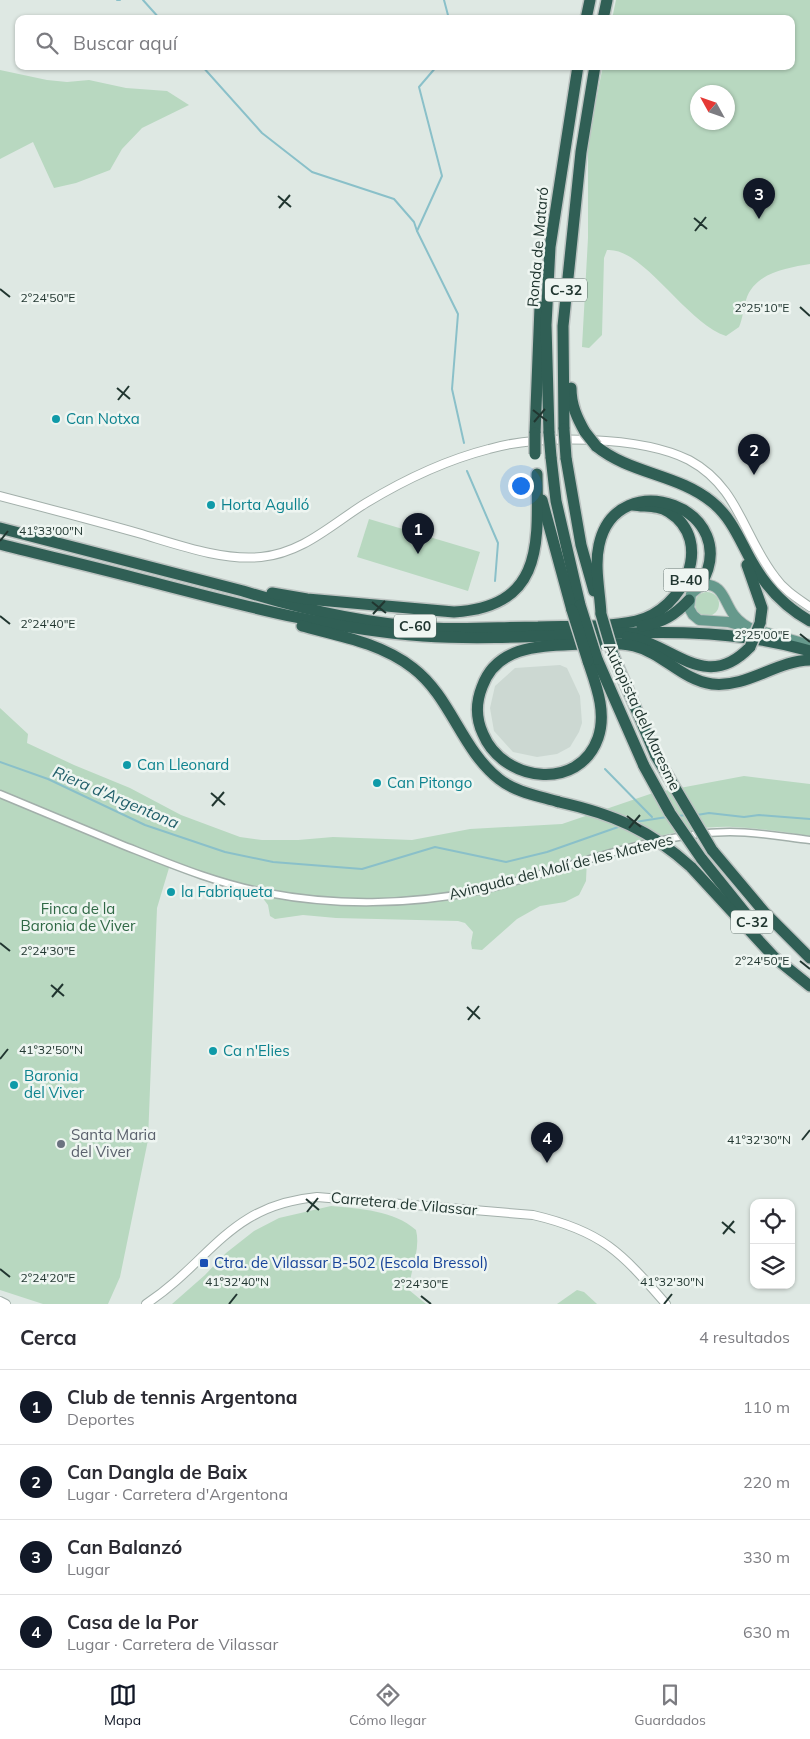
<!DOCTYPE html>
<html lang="es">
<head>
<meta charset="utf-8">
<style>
  body { margin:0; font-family:Mulish,sans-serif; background:#f2f2f3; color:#2b2b33 }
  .controls { position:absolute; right:15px; bottom:15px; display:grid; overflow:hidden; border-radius:10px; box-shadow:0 1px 4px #0004 }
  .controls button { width:45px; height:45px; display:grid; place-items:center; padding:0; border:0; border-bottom:1px solid #e1e1e2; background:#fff; color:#2b2b33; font:25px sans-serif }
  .compass { position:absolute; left:690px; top:85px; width:45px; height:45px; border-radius:50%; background:#fff; box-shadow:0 1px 4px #0004; rotate:310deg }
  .you { position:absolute; left:520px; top:485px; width:18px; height:18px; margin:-12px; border:4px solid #fff; border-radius:50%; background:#1a73e8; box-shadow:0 0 0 8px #1a73e833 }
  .badge { display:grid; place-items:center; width:32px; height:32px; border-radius:50%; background:#111827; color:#fff; font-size:16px; font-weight:700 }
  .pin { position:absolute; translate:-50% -41px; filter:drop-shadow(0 1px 2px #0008) }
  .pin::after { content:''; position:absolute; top:26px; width:18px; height:15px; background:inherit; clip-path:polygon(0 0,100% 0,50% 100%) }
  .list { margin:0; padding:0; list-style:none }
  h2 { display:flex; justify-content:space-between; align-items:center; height:65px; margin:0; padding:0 20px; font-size:21px }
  h2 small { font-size:16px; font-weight:400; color:#7c7c81 }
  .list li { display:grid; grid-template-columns:32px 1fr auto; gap:15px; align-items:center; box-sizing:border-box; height:75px; padding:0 20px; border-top:1px solid #e1e1e2 }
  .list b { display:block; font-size:19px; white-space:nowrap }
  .list p { margin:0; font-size:16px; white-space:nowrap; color:#7c7c81 }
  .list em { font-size:16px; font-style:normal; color:#7c7c81 }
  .icon { flex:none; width:28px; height:28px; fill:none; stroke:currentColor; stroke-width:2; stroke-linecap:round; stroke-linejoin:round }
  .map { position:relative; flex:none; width:810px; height:1304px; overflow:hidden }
  .search { position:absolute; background:#fff; box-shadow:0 1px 4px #0004; left:15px; right:15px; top:15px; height:55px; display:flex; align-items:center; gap:12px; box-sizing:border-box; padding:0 18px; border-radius:10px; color:#7c7c81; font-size:19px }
  .sheet { height:365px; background:#fff }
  nav { display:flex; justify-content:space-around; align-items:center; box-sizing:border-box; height:70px; border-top:1px solid #e1e1e2; background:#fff; font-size:14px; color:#7c7c81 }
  nav a { display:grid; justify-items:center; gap:2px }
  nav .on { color:#111827 }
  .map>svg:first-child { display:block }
  .built { fill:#ccd8d2 }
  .green { fill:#b8d8c0; fill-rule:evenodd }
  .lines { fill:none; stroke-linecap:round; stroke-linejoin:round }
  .stream { stroke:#8ac0c9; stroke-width:2 }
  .minor-casing { stroke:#a2afaa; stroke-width:9 }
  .tertiary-casing { stroke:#a2afaa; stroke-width:10 }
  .primary-casing { stroke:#bcc3c1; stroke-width:12 }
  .motorway-casing { stroke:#bcc3c1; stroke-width:14 }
  .minor { stroke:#fff; stroke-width:6 }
  .tertiary { stroke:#fff; stroke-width:8 }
  .primary { stroke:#66998c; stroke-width:10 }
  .motorway { stroke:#305f55; stroke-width:11 }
  .motorway-bridge-casing { stroke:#bcc3c1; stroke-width:14; stroke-linecap:butt }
  .motorway-bridge { stroke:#305f55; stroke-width:11 }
  .ticks { fill:none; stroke:#213630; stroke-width:2 }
  .culture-dot { fill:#0f9aa8; stroke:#eef5f1; stroke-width:2 }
  .worship-dot { fill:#6b7280; stroke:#eef5f1; stroke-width:2 }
  .transit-dot { fill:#1a4fb4; stroke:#eef5f1; stroke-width:2 }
  .labels { text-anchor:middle; stroke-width:5; stroke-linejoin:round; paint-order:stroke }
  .shield { fill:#eef5f1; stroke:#5e6f6a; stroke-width:1 }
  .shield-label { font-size:14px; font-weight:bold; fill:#213630 }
  .street-label { font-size:15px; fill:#213630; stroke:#eef5f1 }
  .culture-label { font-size:15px; fill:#0d838f; stroke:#eef5f1; text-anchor:start }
  .park-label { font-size:15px; fill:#2f6845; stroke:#eef5f1 }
  .worship-label { font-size:15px; fill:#5b616d; stroke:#eef5f1; text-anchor:start }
  .transit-label { font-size:15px; fill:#164399; stroke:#eef5f1; text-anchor:start }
  .water-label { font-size:16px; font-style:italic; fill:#22606b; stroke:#eef5f1 }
  .ticks-label { font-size:12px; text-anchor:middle; fill:#213630; stroke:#eef5f1; stroke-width:5; stroke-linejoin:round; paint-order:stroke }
</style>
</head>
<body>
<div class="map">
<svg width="810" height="1304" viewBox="0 0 810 1304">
  <rect width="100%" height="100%" fill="#dee8e3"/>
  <polygon class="built" points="560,665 567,668 580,696 582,723 579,732 570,747 557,754 537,757 513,752 494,731 490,708 495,686 515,668"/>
  <g class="green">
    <path d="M616,0H810V264C786,268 754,273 746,300C743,309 743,318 739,327L726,336C686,323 643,247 607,250L604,258L602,335L589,348L582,347L588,238V140L603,66H791V19H612ZM698,92H728V122H698Z"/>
    <polygon points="0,70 47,80 67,82 89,80 126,88 167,91 189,105 142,128 122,149 110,170 76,183 54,188 33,142 0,159"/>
    <polygon points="369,519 480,552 468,591 357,557"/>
    <circle cx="707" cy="604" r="12"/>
    <path d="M0,708L28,734L27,743L74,765L130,788L181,815L240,837L262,840H298L333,837L412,840L470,829L562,824L653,793L744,776L810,784V836C785,832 759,828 733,827C684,825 633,844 587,858L586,881L579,895L565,902L540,906L517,919L482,950L472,949L471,943L473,932L465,923L458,921L336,918L303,915L275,919L270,916L268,905L262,897L169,868L157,908L148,1140L120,1277L108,1304H43L0,1290Z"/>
    <path d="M331,1206C361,1209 393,1210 416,1230C421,1250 410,1270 409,1290L426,1304H172L205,1275L226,1253L254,1231L279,1218Z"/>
    <polygon points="577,1290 584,1292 597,1304 557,1304"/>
  </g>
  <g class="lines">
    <g class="stream">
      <polyline points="117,0 120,0"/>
      <polyline points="143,0 160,19"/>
      <polyline points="444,0 449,19"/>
      <polyline points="202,66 262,133 312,172 394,199 414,222 417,231"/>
      <polyline points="437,66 419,87 442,176 417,231 458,314 452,389 464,443"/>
      <polyline points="467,471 498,543 495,581"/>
      <polyline points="0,762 48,779 145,825 225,852 273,862 362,869 435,847 506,862 547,852 621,826"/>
      <polyline points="605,769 652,817"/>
      <polyline points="697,815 709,813 744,817 759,815 810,819"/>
      <polyline points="677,816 687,815"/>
      <polyline points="635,822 667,817"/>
    </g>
    <defs>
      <path id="minor" d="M0,794C40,811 80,827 120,844C168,863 217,884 268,893C335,906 410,905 477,891C560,873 645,833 730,832C757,832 784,837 810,840"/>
      <g id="tertiary">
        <path d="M0,496C46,508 92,520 138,533C176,544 221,561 261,557C303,553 332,524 366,503C404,480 446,460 489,449C540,434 641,436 689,460C739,487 743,536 775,577C784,590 797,598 810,607"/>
        <polyline points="0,1301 6,1304"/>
        <path d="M146,1304C212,1260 229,1205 317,1197L533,1215C602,1231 621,1252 666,1304"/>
      </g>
      <path id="primary" d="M756,631C747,627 740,623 734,615C724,602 723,582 702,585L691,594L689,608L693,615L699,620L728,622L810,645"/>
      <g id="motorway">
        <polyline points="586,19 590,0"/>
        <polyline points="603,19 607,0"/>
        <path d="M571,388C571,405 577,418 585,432"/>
        <polyline points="564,429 563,326 581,152 595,66"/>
        <polyline points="535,433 540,307"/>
        <polyline points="549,433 546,325 550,247 578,66"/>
        <path d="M596,446C630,474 678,474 712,502C732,518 740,541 752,562C766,587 785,607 810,621"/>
        <polyline points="551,457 556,501 580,605"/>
        <polyline points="566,458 581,545 594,591"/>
        <polyline points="542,500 572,610"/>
        <path d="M0,528L243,591C304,610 368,624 432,628C467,630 503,627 538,627C569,626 604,628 636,621C684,610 715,541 669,512C658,505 646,507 633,505"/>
        <path d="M0,544C47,556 94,567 140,579C234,603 326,629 423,636C552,645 684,614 810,651"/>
        <polyline points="747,565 762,608 760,623"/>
        <path d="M272,593L307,599L454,612C544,607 538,543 537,474"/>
        <path d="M601,614C600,592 594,567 599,545C617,462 747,509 700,586"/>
        <path d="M302,626C340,636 381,643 413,668C451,697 461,749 499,779C515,792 539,796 559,802"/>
        <path d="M642,626C662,623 675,615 689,600"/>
        <path d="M627,637C673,643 705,694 750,647"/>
        <polyline points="613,655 656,756"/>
        <polyline points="597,659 644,766"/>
        <path d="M588,661C596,685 607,712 598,738C579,792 503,782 483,734C476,719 476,702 482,687C497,644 543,646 582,644C599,644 617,642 634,646C663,653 682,680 712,684C747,688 776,661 810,660"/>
        <polyline points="712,850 765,913 810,958"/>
        <polyline points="701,858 758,929"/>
        <polyline points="691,867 774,957 810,986"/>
      </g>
    </defs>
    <use href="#minor" class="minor-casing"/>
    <use href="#tertiary" class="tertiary-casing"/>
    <use href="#primary" class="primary-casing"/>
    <use href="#motorway" class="motorway-casing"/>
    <use href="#minor" class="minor"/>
    <use href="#tertiary" class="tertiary"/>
    <use href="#primary" class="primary"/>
    <use href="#motorway" class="motorway"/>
    <defs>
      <g id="motorway-bridge">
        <polyline points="564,429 566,458"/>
        <polyline points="585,432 596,446"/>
        <polyline points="535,433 535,454"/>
        <polyline points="549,433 551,457"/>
        <polyline points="580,605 597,659"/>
        <polyline points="572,610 588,661"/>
        <polyline points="601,614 613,655"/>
        <polyline points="750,647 760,623"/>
        <polyline points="656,756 712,850"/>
        <polyline points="644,766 670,813 701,858"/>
        <path d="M559,802C613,814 650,830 691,867"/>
      </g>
    </defs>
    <use href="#motorway-bridge" class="motorway-bridge-casing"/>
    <use href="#motorway-bridge" class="motorway-bridge"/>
  </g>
  <path class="ticks" d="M278,196L291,207M279,208L290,195M694,218L707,229M695,231L706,217M0,289L10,297M800,307L810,316M117,388L130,399M118,400L129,386M533,410L547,421M534,422L545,409M0,541L8,531M372,602L386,613M373,614L385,601M0,616L10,624M800,634L810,642M211,793L225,805M212,806L224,792M627,816L641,827M629,828L640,815M0,943L10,951M800,961L810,969M51,985L64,996M52,997L63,984M467,1007L480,1019M468,1020L479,1006M0,1059L8,1049M802,1140L810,1130M306,1199L319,1210M307,1212L318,1198M722,1222L735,1233M723,1234L734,1221M0,1269L10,1277M421,1296L431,1304M229,1304L237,1294M664,1304L672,1294"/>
  <g class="culture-dot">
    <circle cx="56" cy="419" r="5"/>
    <circle cx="211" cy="505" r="5"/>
    <circle cx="127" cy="765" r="5"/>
    <circle cx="377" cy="783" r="5"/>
    <circle cx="171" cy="892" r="5"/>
    <circle cx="213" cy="1051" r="5"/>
    <circle cx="14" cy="1085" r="5"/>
  </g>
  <circle class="worship-dot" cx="61" cy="1144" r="5"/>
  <rect class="transit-dot" x="199" y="1258" width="10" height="10" rx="2.5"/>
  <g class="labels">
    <g class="shield">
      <rect x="545" y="278.5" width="42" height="23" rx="4"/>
      <rect x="663.5" y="568.5" width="45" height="23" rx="4"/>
      <rect x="394" y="614.5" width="42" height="23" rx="4"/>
      <rect x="731" y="910.5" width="42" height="23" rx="4"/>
    </g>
    <g class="shield-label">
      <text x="566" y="295">C-32</text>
      <text x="686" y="585">B-40</text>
      <text x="415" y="631">C-60</text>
      <text x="752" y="927">C-32</text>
    </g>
    <g class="street-label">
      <text transform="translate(538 247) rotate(-85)" y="5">Ronda de Mataró</text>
      <text transform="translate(642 717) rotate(65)" y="5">Autopista del Maresme</text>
      <text transform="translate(561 867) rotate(-14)" y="5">Avinguda del Molí de les Mateves</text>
      <text transform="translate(404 1204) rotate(5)" y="5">Carretera de Vilassar</text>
    </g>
    <g class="culture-label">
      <text x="66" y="424">Can Notxa</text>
      <text x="221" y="510">Horta Agulló</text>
      <text x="137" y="770">Can Lleonard</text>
      <text x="387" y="788">Can Pitongo</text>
      <text x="181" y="897">la Fabriqueta</text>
      <text x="223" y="1056">Ca n'Elies</text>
      <text x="24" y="1081">Baronia<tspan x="24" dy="17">del Viver</tspan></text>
    </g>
    <g class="park-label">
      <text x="78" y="914">Finca de la<tspan x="78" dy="17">Baronia de Viver</tspan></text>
    </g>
    <g class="worship-label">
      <text x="71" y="1140">Santa Maria<tspan x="71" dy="17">del Viver</tspan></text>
    </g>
    <g class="transit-label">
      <text x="214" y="1268">Ctra. de Vilassar B-502 (Escola Bressol)</text>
    </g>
    <g class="water-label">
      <text transform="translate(116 797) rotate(23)" y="6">Riera d'Argentona</text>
    </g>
  </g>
  <g class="ticks-label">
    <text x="48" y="302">2°24'50"E</text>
    <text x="762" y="312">2°25'10"E</text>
    <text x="51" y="535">41°33'00"N</text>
    <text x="48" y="628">2°24'40"E</text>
    <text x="762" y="639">2°25'00"E</text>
    <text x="48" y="955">2°24'30"E</text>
    <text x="762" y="965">2°24'50"E</text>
    <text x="51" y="1054">41°32'50"N</text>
    <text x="759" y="1144">41°32'30"N</text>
    <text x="48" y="1282">2°24'20"E</text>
    <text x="237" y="1286">41°32'40"N</text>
    <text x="672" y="1286">41°32'30"N</text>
    <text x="421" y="1288">2°24'30"E</text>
  </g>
</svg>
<div class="controls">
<button><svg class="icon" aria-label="locate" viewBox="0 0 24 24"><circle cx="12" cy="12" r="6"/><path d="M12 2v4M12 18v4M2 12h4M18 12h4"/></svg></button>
<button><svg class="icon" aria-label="layers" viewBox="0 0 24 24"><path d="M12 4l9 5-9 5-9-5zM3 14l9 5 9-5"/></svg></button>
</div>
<svg class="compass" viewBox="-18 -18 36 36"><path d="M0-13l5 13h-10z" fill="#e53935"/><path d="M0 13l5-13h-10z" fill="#7c7c81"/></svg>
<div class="you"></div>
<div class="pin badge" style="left:418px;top:554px">1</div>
<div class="pin badge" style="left:754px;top:475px">2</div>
<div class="pin badge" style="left:759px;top:219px">3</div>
<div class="pin badge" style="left:547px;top:1163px">4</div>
<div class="search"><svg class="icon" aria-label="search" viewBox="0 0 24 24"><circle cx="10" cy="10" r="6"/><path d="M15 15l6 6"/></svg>Buscar aquí</div>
</div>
<section class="sheet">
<h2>Cerca<small>4 resultados</small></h2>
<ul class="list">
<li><span class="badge">1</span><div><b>Club de tennis Argentona</b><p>Deportes</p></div><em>110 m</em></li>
<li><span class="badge">2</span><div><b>Can Dangla de Baix</b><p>Lugar · Carretera d'Argentona</p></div><em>220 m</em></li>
<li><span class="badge">3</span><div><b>Can Balanzó</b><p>Lugar</p></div><em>330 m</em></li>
<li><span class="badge">4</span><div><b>Casa de la Por</b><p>Lugar · Carretera de Vilassar</p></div><em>630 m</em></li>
</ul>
</section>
<nav>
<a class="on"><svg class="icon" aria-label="map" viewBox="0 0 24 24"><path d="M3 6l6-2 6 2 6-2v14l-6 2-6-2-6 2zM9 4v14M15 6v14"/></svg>Mapa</a>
<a><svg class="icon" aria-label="directions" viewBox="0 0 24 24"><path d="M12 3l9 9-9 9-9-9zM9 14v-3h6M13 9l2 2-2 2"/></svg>Cómo llegar</a>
<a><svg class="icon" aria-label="saved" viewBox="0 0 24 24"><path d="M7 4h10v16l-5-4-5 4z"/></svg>Guardados</a>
</nav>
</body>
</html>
